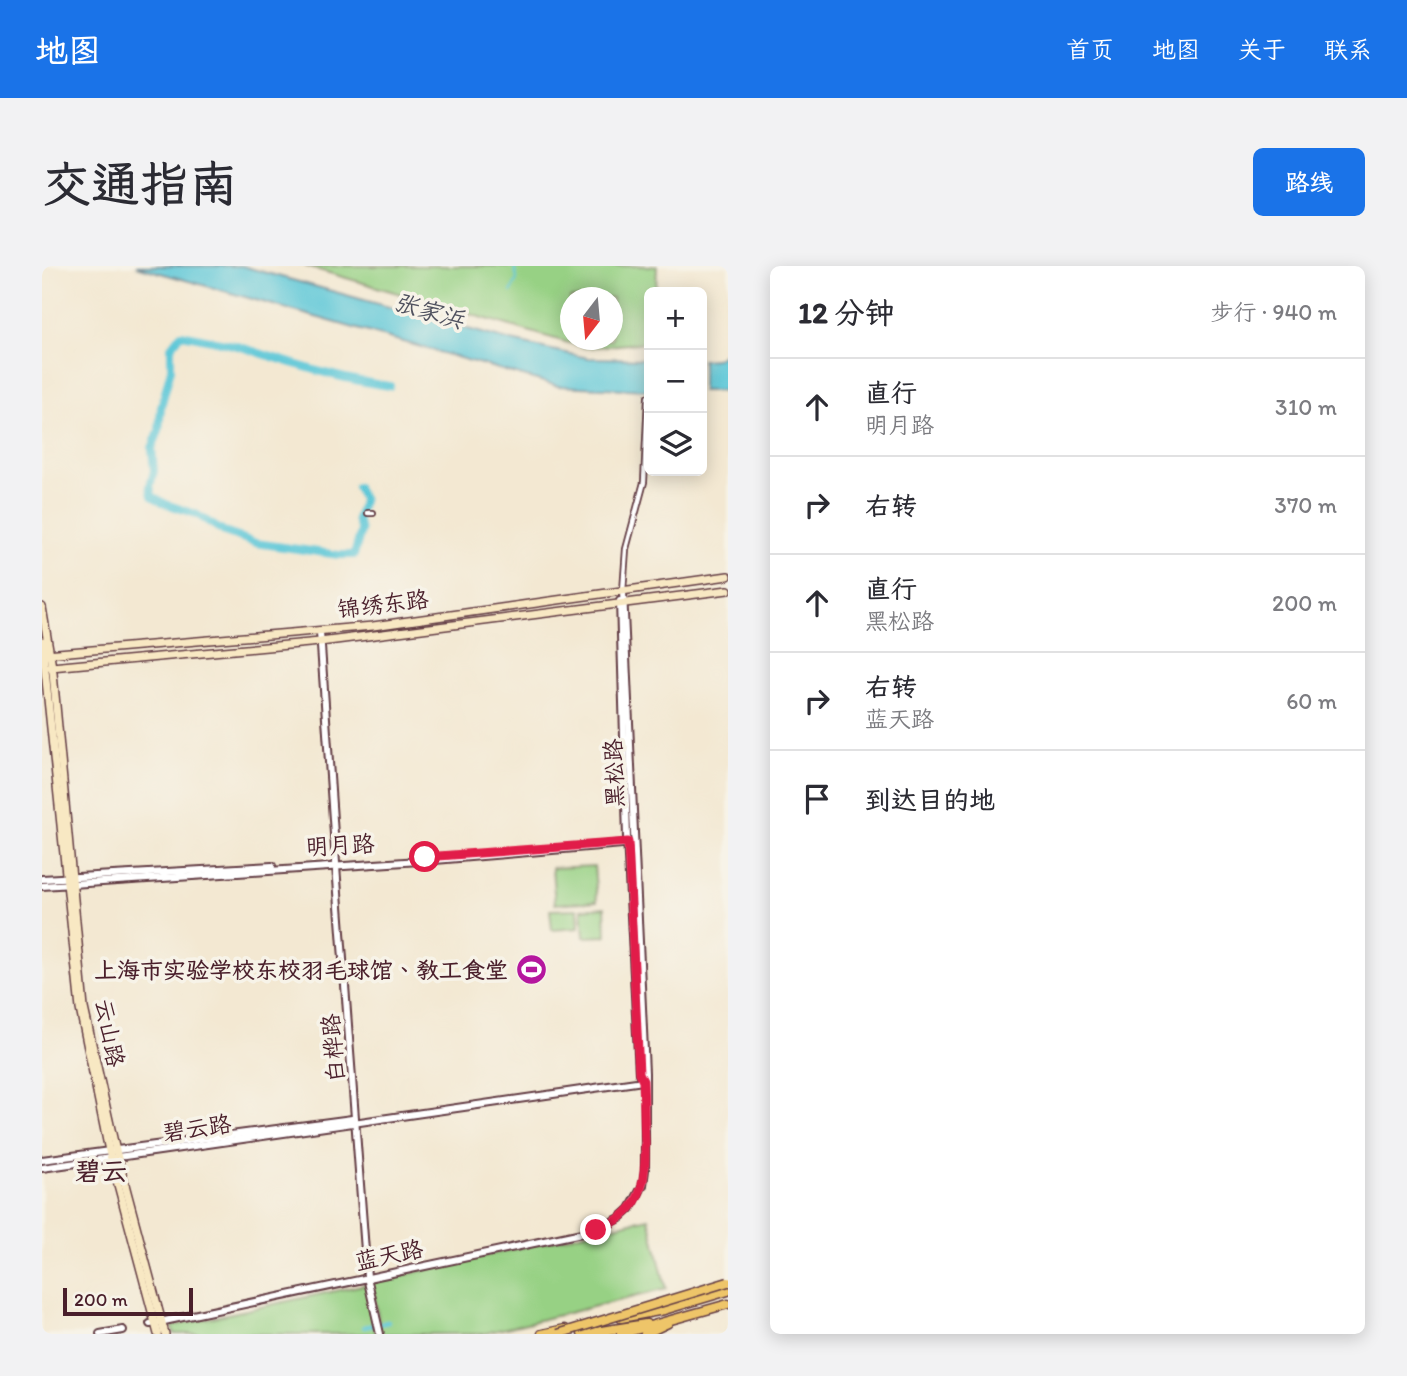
<!DOCTYPE html>
<html lang="zh">
<head>
<meta charset="utf-8">
<style>
  body { margin:0; font-family:Itim,"LXGW WenKai TC",sans-serif; background:#f2f2f3; color:#2b2b33 }
  .controls { position:absolute; right:21px; top:21px; display:grid; overflow:hidden; border-radius:10px; box-shadow:0 4px 18px #0003 }
  .controls button { width:63px; height:63px; display:grid; place-items:center; padding:0; border:0; border-bottom:2px solid #e1e1e2; background:#fff; color:#2b2b33; font:35px sans-serif }
  .compass { position:absolute; left:518px; top:21px; width:63px; height:63px; border-radius:50%; background:#fff; box-shadow:0 4px 18px #0003; rotate:196deg }
  .scale { position:absolute; left:21px; bottom:18px; width:130px; box-sizing:border-box; padding-left:7px; border:4px solid #4a1f2b; border-top:0; font-size:19px; line-height:24px; white-space:nowrap; color:#4a1f2b; -webkit-text-stroke:5px #f7f3e8; paint-order:stroke }
  .stop { position:absolute; width:21px; height:21px; margin:-16px; border:5px solid #e11d48; border-radius:50%; background:#fff }
  .stop.end { background:#e11d48; border-color:#fff; box-shadow:0 2px 7px #0008 }
  .list { margin:0; padding:0; list-style:none }
  h2 { display:flex; justify-content:space-between; align-items:center; height:91px; margin:0; padding:0 28px; font-size:30px }
  h2 small { font-size:23px; font-weight:400; color:#7c7c81 }
  .list li { display:grid; grid-template-columns:46px 1fr auto; gap:21px; align-items:center; box-sizing:border-box; height:98px; padding:0 28px; border-top:2px solid #e1e1e2 }
  .list b { display:block; font-size:26px; white-space:nowrap }
  .list p { margin:0; font-size:23px; white-space:nowrap; color:#7c7c81 }
  .list em { font-size:23px; font-style:normal; color:#7c7c81 }
  .icon { flex:none; width:38px; height:38px; fill:none; stroke:currentColor; stroke-width:2; stroke-linecap:round; stroke-linejoin:round }
  .map { position:relative; flex:none; width:686px; height:1068px; overflow:hidden; border-radius:10px }
  header { display:flex; align-items:center; gap:42px; box-sizing:border-box; height:98px; padding:0 35px; background:#1a73e8; color:#fff }
  header strong { font-size:33px }
  nav { display:flex; gap:38px; margin-inline-start:auto; font-size:24px }
  .intro { display:flex; align-items:center; justify-content:space-between; box-sizing:border-box; height:168px; padding:0 42px }
  h1 { margin:0; font-size:49px }
  .button { padding:18px 32px; border-radius:10px; background:#1a73e8; color:#fff; font-size:24px; font-weight:700 }
  main { display:flex; gap:42px; padding:0 42px }
  aside { flex:1; background:#fff; border-radius:10px; box-shadow:0 4px 18px #0003 }
  .map>svg:first-child { display:block }
  .green { fill:#97d184; stroke:#707858; stroke-width:2; fill-rule:evenodd }
  .water { fill:#5ec8d8; stroke:#547482; stroke-width:2 }
  .lines { fill:none; stroke-linecap:round; stroke-linejoin:round }
  .stream { stroke:#5ec8d8; stroke-width:2 }
  .canal { stroke:#5ec8d8; stroke-width:4.5 }
  .river { stroke:#5ec8d8; stroke-width:8 }
  .minor-casing { stroke:#633d44; stroke-width:8 }
  .tertiary-casing { stroke:#633d44; stroke-width:10 }
  .secondary-casing { stroke:#633d44; stroke-width:10 }
  .primary-casing { stroke:#633d44; stroke-width:11 }
  .trunk-casing { stroke:#633d44; stroke-width:11 }
  .minor { stroke:#fff; stroke-width:4.5 }
  .tertiary { stroke:#fff; stroke-width:6 }
  .secondary { stroke:#f8e8c3; stroke-width:7 }
  .primary { stroke:#eec569; stroke-width:8 }
  .trunk { stroke:#eec569; stroke-width:8 }
  .trunk-bridge-casing { stroke:#633d44; stroke-width:11; stroke-linecap:butt }
  .trunk-bridge { stroke:#eec569; stroke-width:8 }
  .route { stroke:#e11d48; stroke-width:9 }
  .labels { text-anchor:middle; stroke-width:7; stroke-linejoin:round; paint-order:stroke }
  .street-label { font-size:23px; fill:#4a1f2b; stroke:#f7f3e8 }
  .poi-label { font-size:23px; font-weight:bold; fill:#4a1f2b; stroke:#f7f3e8; text-anchor:end }
  .water-label { font-size:24px; font-style:italic; fill:#50525f; stroke:#f7f3e8 }
  .quarter-label { font-size:26px; font-weight:bold; fill:#4a1f2b; stroke:#f7f3e8 }
</style>
</head>
<body>
<header>
<strong>地图</strong>
<nav><a>首页</a><a>地图</a><a>关于</a><a>联系</a></nav>
</header>
<div class="intro"><h1>交通指南</h1><a class="button">路线</a></div>
<main>
<div class="map">
<svg width="686" height="1068" viewBox="0 0 686 1068">
  <rect width="100%" height="100%" fill="#f7f3e8"/>
  <filter id="ink" filterUnits="userSpaceOnUse"><feTurbulence type="fractalNoise" baseFrequency=".0143" numOctaves="2"/><feDisplacementMap in="SourceGraphic" scale="14" xChannelSelector="R" yChannelSelector="G"/><feConvolveMatrix kernelMatrix="1 2 1 2 8 2 1 2 1" color-interpolation-filters="sRGB"/></filter>
  <filter id="wash" filterUnits="userSpaceOnUse"><feTurbulence type="fractalNoise" baseFrequency=".00686" numOctaves="4" result="noise"/><feDisplacementMap in="SourceGraphic" scale="28" xChannelSelector="R" yChannelSelector="G"/><feGaussianBlur stdDeviation="1.57" result="paint"/><feColorMatrix in="noise" values="0 0 0 0 0 0 0 0 0 0 0 0 0 0 0 0 0 1.4 0 .05"/><feComposite in="paint" operator="in"/></filter>
  <g filter="url(#wash)">
    <rect width="100%" height="100%" fill="#f3e8d2"/>
    <g class="green">
      <path d="M263,0H615L614,26H607V76L544,82ZM528,32H570V74H528Z"/>
      <polygon points="552,600 555,635 513,638 510,602"/>
      <polygon points="563,641 564,670 542,671 540,643"/>
      <polygon points="536,643 537,662 510,664 508,644"/>
      <polygon points="607,952 624,1023 440,1068 339,1068 330,1016"/>
      <polygon points="325,1018 334,1068 132,1068 130,1060"/>
    </g>
    <g class="water">
      <polygon points="94,0 200,0 469,75 546,92 607,93 607,124 516,120"/>
      <polygon points="686,85 686,125 660,125 660,94 673,93"/>
    </g>
    <g class="lines">
      <polyline class="stream" points="469,26 475,13 472,0"/>
      <polyline class="canal" points="322,1061 346,1056"/>
      <path class="river" d="M315,221L321,235L315,253L319,265L312,289H297L214,277L182,266L154,248L124,238L110,230L108,220L112,205L110,182L117,165L119,141L129,103V81L139,68C160,72 182,76 202,82C253,98 294,113 348,120"/>
    </g>
  </g>
  <g filter="url(#ink)">
    <g class="lines">
      <defs>
        <g id="minor">
          <polyline points="326,247 331,247"/>
          <polyline points="581,325 584,283 602,216 606,131"/>
        </g>
        <g id="tertiary">
          <polyline points="578,335 585,572 597,807 601,815"/>
          <polyline points="278,366 294,597"/>
          <polyline points="294,600 325,1011 338,1068"/>
          <polyline points="0,613 230,600"/>
          <polyline points="0,620 393,594 592,577"/>
          <polyline points="0,894 310,853 314,856"/>
          <polyline points="0,902 601,815"/>
          <polyline points="108,1058 554,964 578,952 588,943 601,919 603,904 603,807 581,325"/>
          <polyline points="58,1068 81,1064"/>
        </g>
        <g id="secondary">
          <polyline points="0,341 11,407 42,742 73,881 123,1068"/>
          <polyline points="0,375 38,743 67,885 116,1068"/>
          <polyline points="4,388 331,360 686,310"/>
          <polyline points="9,401 278,376 686,324"/>
        </g>
        <g id="primary">
          <polyline points="500,1068 523,1063"/>
          <polyline points="540,1068 604,1058"/>
          <polyline points="603,1068 626,1057"/>
        </g>
        <g id="trunk">
          <polyline points="579,1052 622,1044 686,1025"/>
          <polyline points="579,1068 686,1038"/>
        </g>
      </defs>
      <use href="#minor" class="minor-casing"/>
      <use href="#tertiary" class="tertiary-casing"/>
      <use href="#secondary" class="secondary-casing"/>
      <use href="#primary" class="primary-casing"/>
      <use href="#trunk" class="trunk-casing"/>
      <use href="#minor" class="minor"/>
      <use href="#tertiary" class="tertiary"/>
      <use href="#secondary" class="secondary"/>
      <use href="#primary" class="primary"/>
      <use href="#trunk" class="trunk"/>
      <defs>
        <polyline id="trunk-bridge" points="516,1068 686,1016"/>
      </defs>
      <use href="#trunk-bridge" class="trunk-bridge-casing"/>
      <use href="#trunk-bridge" class="trunk-bridge"/>
    </g>
  </g>
  <g class="lines" filter="url(#ink)">
    <path class="route" d="M383,591L586,576L597,807L601,815C602,835 602,855 603,876C604,919 600,948 554,964"/>
  </g>
  <defs>
    <symbol id="stadium-disc" viewBox="-11 -11 22 22"><circle r="9.5" fill="#b5179e" stroke="#f7f3e8"/><path d="M0-5a6.5 5 0 1 0 0 10a6.5 5 0 1 0 0-10ZM-3.5-1.8h7v3.6h-7Z" fill="#fff"/></symbol>
  </defs>
  <g fill-rule="evenodd">
    <use href="#stadium-disc" x="472" y="686" width="35" height="35"/>
  </g>
  <g class="labels">
    <g class="street-label">
      <text transform="translate(341 338) rotate(-7)" y="8">锦绣东路</text>
      <text transform="translate(572 507) rotate(-92)" y="8">黑松路</text>
      <text transform="translate(298 579) rotate(-3)" y="8">明月路</text>
      <text transform="translate(68 767) rotate(79)" y="8">云山路</text>
      <text transform="translate(291 782) rotate(-95)" y="8">白桦路</text>
      <text transform="translate(155 862) rotate(-8)" y="8">碧云路</text>
      <text transform="translate(347 989) rotate(-12)" y="8">蓝天路</text>
    </g>
    <g class="poi-label">
      <text x="466" y="712">上海市实验学校东校羽毛球馆、教工食堂</text>
    </g>
    <g class="water-label">
      <text transform="translate(387 45) rotate(16)" y="8">张家浜</text>
    </g>
    <g class="quarter-label">
      <text x="59" y="914">碧云</text>
    </g>
  </g>
</svg>
<div class="controls">
<button>+</button>
<button>−</button>
<button><svg class="icon" aria-label="layers" viewBox="0 0 24 24"><path d="M12 4l9 5-9 5-9-5zM3 14l9 5 9-5"/></svg></button>
</div>
<svg class="compass" viewBox="-18 -18 36 36"><path d="M0-13l5 13h-10z" fill="#e53935"/><path d="M0 13l5-13h-10z" fill="#7c7c81"/></svg>
<div class="scale">200 m</div>
<div class="stop" style="left:383px;top:591px"></div>
<div class="stop end" style="left:554px;top:964px"></div>
</div>
<aside>
<h2>12 分钟<small>步行 · 940 m</small></h2>
<ul class="list">
<li><svg class="icon" aria-label="ahead" viewBox="0 0 24 24"><path d="M12 20V5M6 11l6-6 6 6"/></svg><div><b>直行</b><p>明月路</p></div><em>310 m</em></li>
<li><svg class="icon" aria-label="right" viewBox="0 0 24 24"><path d="M7 20v-9h11M14 6l5 5-5 5"/></svg><div><b>右转</b></div><em>370 m</em></li>
<li><svg class="icon" aria-label="ahead" viewBox="0 0 24 24"><path d="M12 20V5M6 11l6-6 6 6"/></svg><div><b>直行</b><p>黑松路</p></div><em>200 m</em></li>
<li><svg class="icon" aria-label="right" viewBox="0 0 24 24"><path d="M7 20v-9h11M14 6l5 5-5 5"/></svg><div><b>右转</b><p>蓝天路</p></div><em>60 m</em></li>
<li><svg class="icon" aria-label="arrive" viewBox="0 0 24 24"><path d="M6 21V4h12l-3 4 3 4H6"/></svg><div><b>到达目的地</b></div></li>
</ul>
</aside>
</main>
</body>
</html>
